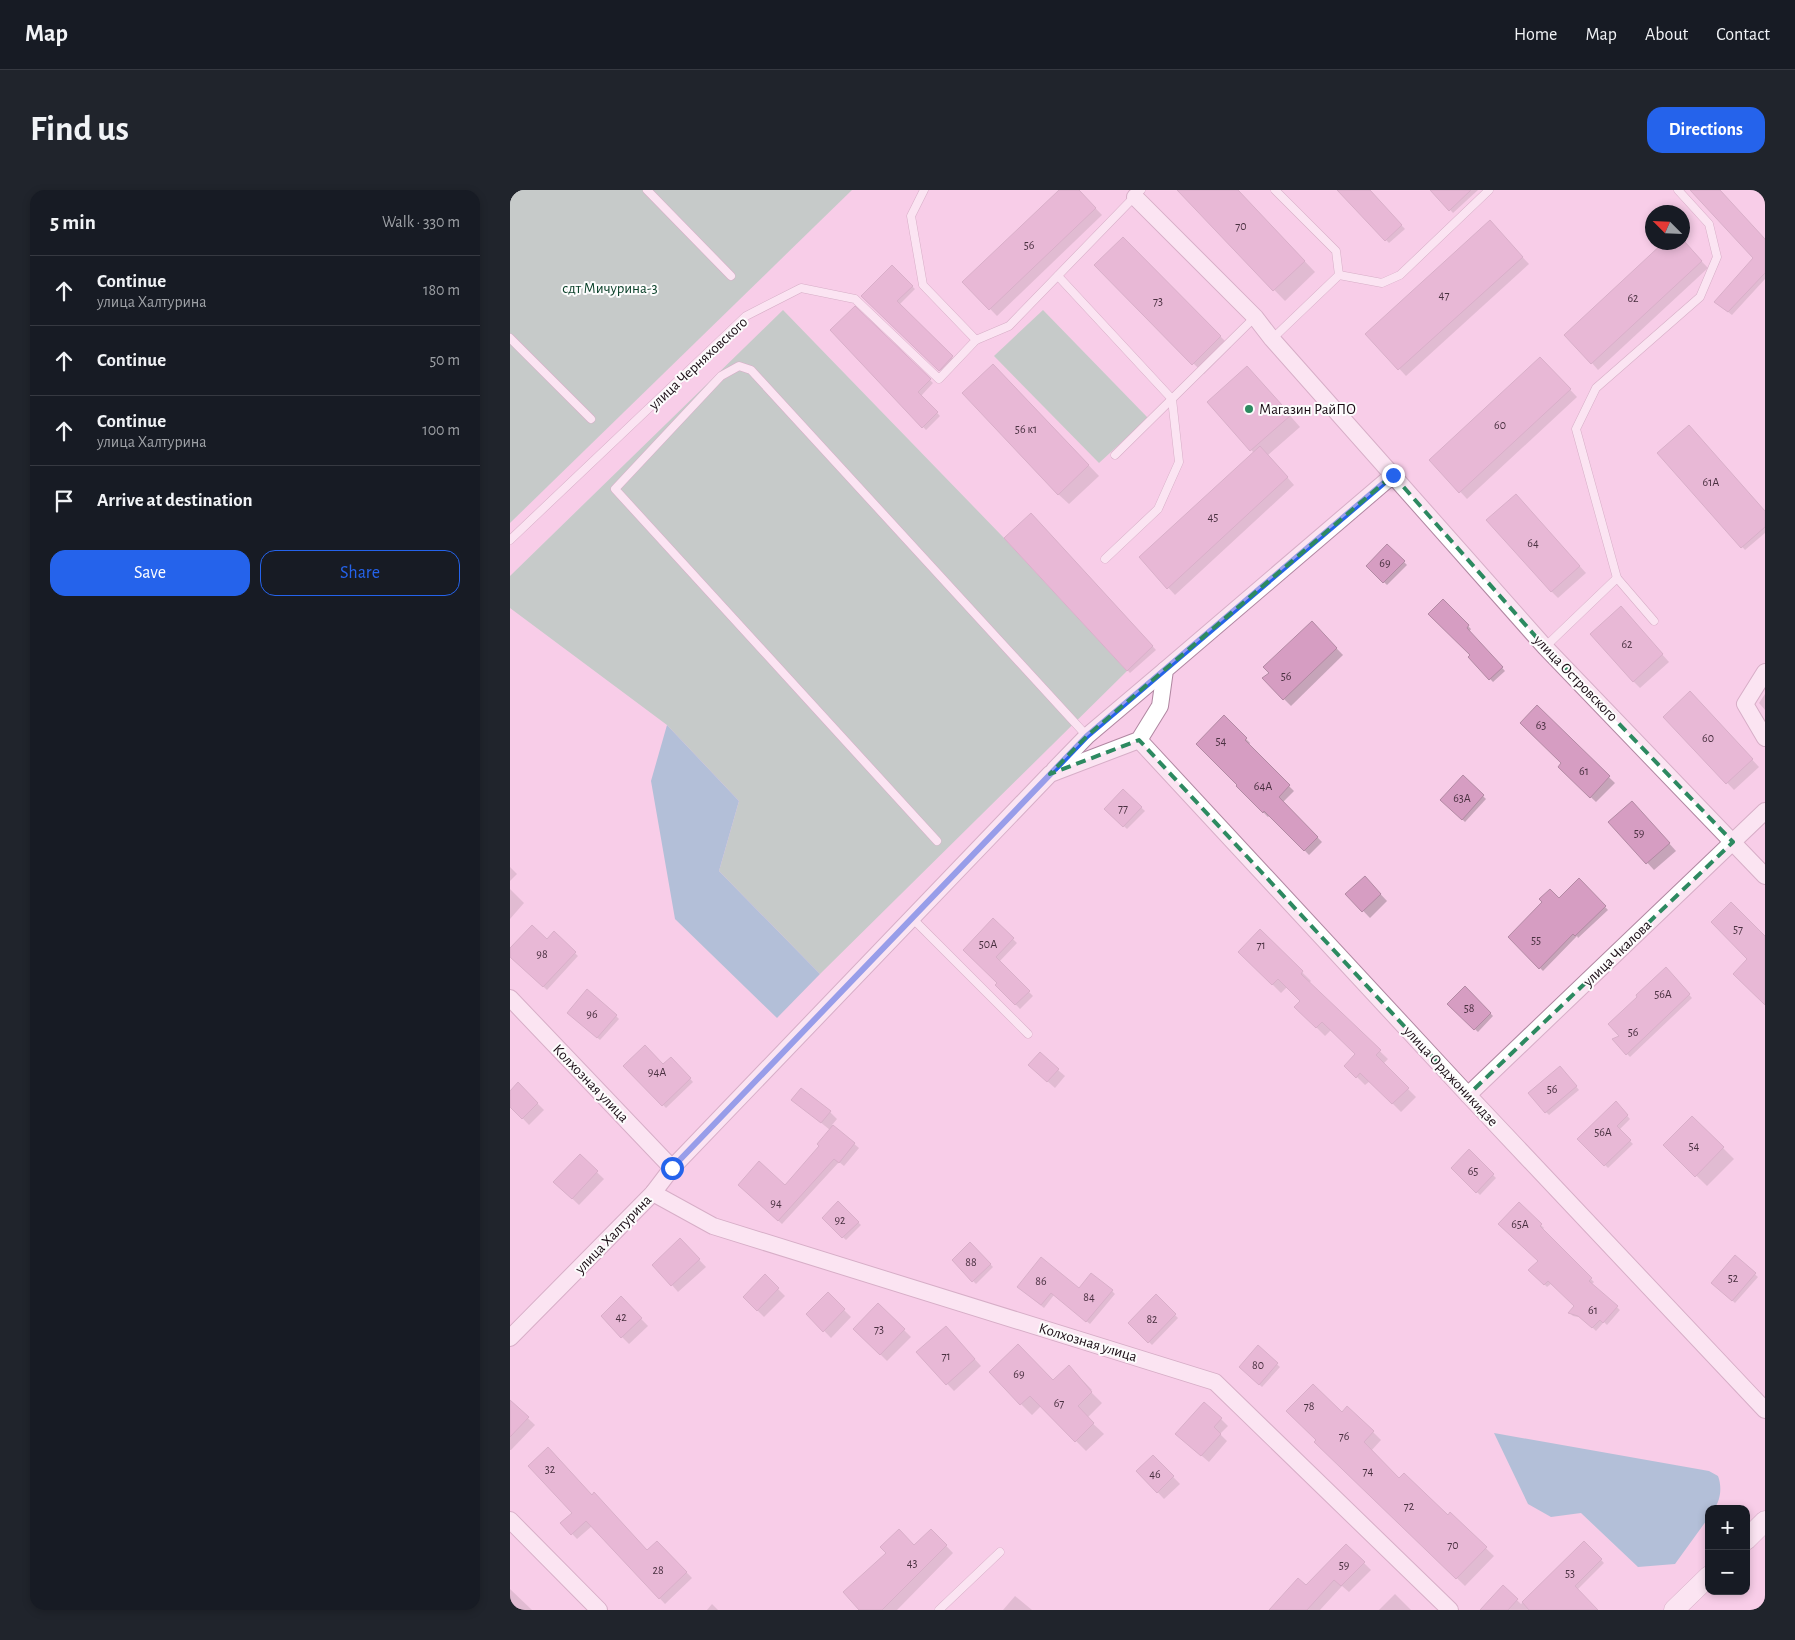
<!DOCTYPE html>
<html lang="en">
<head>
<meta charset="utf-8">
<style>
  body { margin:0; font-family:"Alegreya Sans",sans-serif; background:#20242c; color:#f1f3f6 }
  .controls { position:absolute; right:15px; bottom:15px; display:grid; overflow:hidden; border-radius:10px; box-shadow:0 2px 8px #0003 }
  .controls button { width:45px; height:45px; display:grid; place-items:center; padding:0; border:0; border-bottom:1px solid #363941; background:#171b24; color:#f1f3f6; font:25px sans-serif }
  .compass { position:absolute; left:1135px; top:15px; width:45px; height:45px; border-radius:50%; background:#171b24; box-shadow:0 2px 8px #0003; rotate:294deg }
  .stop { position:absolute; width:15px; height:15px; margin:-11px; border:4px solid #2563eb; border-radius:50%; background:#fff }
  .stop.end { background:#2563eb; border-color:#fff; box-shadow:0 1px 5px #0008 }
  .list { margin:0; padding:0; list-style:none }
  h2 { display:flex; justify-content:space-between; align-items:center; height:65px; margin:0; padding:0 20px; font-size:21px }
  h2 small { font-size:16px; font-weight:400; color:#9ea1a6 }
  .list li { display:grid; grid-template-columns:32px 1fr auto; gap:15px; align-items:center; box-sizing:border-box; height:70px; padding:0 20px; border-top:1px solid #363941 }
  .list b { display:block; font-size:19px; white-space:nowrap }
  .list p { margin:0; font-size:16px; white-space:nowrap; color:#9ea1a6 }
  .list em { font-size:16px; font-style:normal; color:#9ea1a6 }
  .actions { display:flex; gap:10px; padding:15px 20px }
  .actions a { flex:1; padding:11px 0; border:1px solid #2563eb; border-radius:15px; text-align:center; font-size:18px; color:#2563eb }
  .actions .main { background:#2563eb; color:#fff }
  .icon { flex:none; width:28px; height:28px; fill:none; stroke:currentColor; stroke-width:2; stroke-linecap:round; stroke-linejoin:round }
  .map { position:relative; flex:none; width:1255px; height:1420px; overflow:hidden; border-radius:15px }
  header { display:flex; align-items:center; gap:30px; box-sizing:border-box; height:70px; padding:0 25px; background:#171b24; border-bottom:1px solid #363941 }
  header strong { font-size:24px }
  nav { display:flex; gap:28px; margin-inline-start:auto; font-size:18px }
  .intro { display:flex; align-items:center; justify-content:space-between; box-sizing:border-box; height:120px; padding:0 30px }
  h1 { margin:0; font-size:35px }
  .button { padding:12px 22px; border-radius:15px; background:#2563eb; color:#fff; font-size:18px; font-weight:700 }
  main { display:flex; gap:30px; padding:0 30px }
  aside { flex:1; background:#171b24; border-radius:15px; box-shadow:0 2px 8px #0003 }
  .map>svg:first-child { display:block }
  .green { fill:#89c5a5 }
  .water { fill:#61adc5 }
  .shadow { fill:#0003 }
  .building { fill:#d69dc2; stroke:#b38aa4 }
  .lines { fill:none; stroke-linecap:round; stroke-linejoin:round }
  .service-casing { stroke:#b087a1; stroke-width:9 }
  .minor-casing { stroke:#b087a1; stroke-width:18 }
  .tertiary-casing { stroke:#b087a1; stroke-width:21 }
  .service { stroke:#fff; stroke-width:8 }
  .minor { stroke:#fff; stroke-width:16 }
  .tertiary { stroke:#fff; stroke-width:20 }
  .route { stroke:#2563eb; stroke-width:6 }
  .marked { fill:none; stroke:#2d8a61; stroke-width:4; stroke-dasharray:10 6; stroke-linejoin:round }
  .poi-dot { fill:#2d8a61; stroke:#fcfcfc; stroke-width:2 }
  .labels { text-anchor:middle; stroke-width:4; stroke-linejoin:round; paint-order:stroke }
  .number-label { font-size:12px; fill:#493040 }
  .park-label { font-size:15px; fill:#0c422b; stroke:#fcfcfc }
  .street-label { font-size:15px; fill:#1a0c15; stroke:#fcfcfc }
  .poi-label { font-size:15px; fill:#1a0c15; stroke:#fcfcfc; text-anchor:start }
</style>
</head>
<body>
<header>
<strong>Map</strong>
<nav><a>Home</a><a>Map</a><a>About</a><a>Contact</a></nav>
</header>
<div class="intro"><h1>Find us</h1><a class="button">Directions</a></div>
<main>
<aside>
<h2>5 min<small>Walk · 330 m</small></h2>
<ul class="list">
<li><svg class="icon" aria-label="ahead" viewBox="0 0 24 24"><path d="M12 20V5M6 11l6-6 6 6"/></svg><div><b>Continue</b><p>улица Халтурина</p></div><em>180 m</em></li>
<li><svg class="icon" aria-label="ahead" viewBox="0 0 24 24"><path d="M12 20V5M6 11l6-6 6 6"/></svg><div><b>Continue</b></div><em>50 m</em></li>
<li><svg class="icon" aria-label="ahead" viewBox="0 0 24 24"><path d="M12 20V5M6 11l6-6 6 6"/></svg><div><b>Continue</b><p>улица Халтурина</p></div><em>100 m</em></li>
<li><svg class="icon" aria-label="arrive" viewBox="0 0 24 24"><path d="M6 21V4h12l-3 4 3 4H6"/></svg><div><b>Arrive at destination</b></div></li>
</ul>
<div class="actions"><a class="main">Save</a><a>Share</a></div>
</aside>
<div class="map">
<svg width="1255" height="1420" viewBox="0 0 1255 1420">
  <rect width="100%" height="100%" fill="#f8cde8"/>
  <g class="green">
    <polygon points="0,0 342,0 0,333"/>
    <polygon points="273,120 494,348 617,481 310,784 209,681 229,611 157,535 0,418 0,386"/>
    <polygon points="533,120 638,228 589,273 484,166"/>
  </g>
  <g class="water">
    <polygon points="157,535 229,611 209,681 310,784 267,828 165,729 141,591"/>
    <path d="M984,1243L1199,1281L1208,1286C1212,1296 1211,1310 1204,1319H1199V1327L1165,1374L1128,1377L1071,1323L1041,1327L1018,1314Z"/>
  </g>
  <g class="shadow">
    <polygon points="550,0 568,0 592,25 487,126 454,92"/>
    <polygon points="727,0 805,82 775,111 669,1"/>
    <polygon points="828,0 858,0 895,39 879,53"/>
    <polygon points="926,0 968,0 943,23 924,2"/>
    <polygon points="1182,0 1209,0 1255,50 1255,89 1222,125 1209,115 1245,68"/>
    <polygon points="986,39 1019,74 896,186 857,144"/>
    <polygon points="613,49 721,157 694,184 586,75"/>
    <polygon points="1172,51 1198,78 1088,180 1082,173"/>
    <polygon points="382,77 405,99 389,115 445,170 433,183 353,106"/>
    <polygon points="345,118 423,193 411,206 430,226 416,240 321,140"/>
    <polygon points="1037,175 1067,207 957,309 921,270"/>
    <polygon points="494,186 589,286 559,314 548,304"/>
    <polygon points="748,189 790,237 758,265 784,295 665,405 630,367 744,263 698,213"/>
    <polygon points="1149,263 1255,322 1255,343 1235,360"/>
    <polygon points="1012,312 1076,383 1048,408 1041,401"/>
    <polygon points="521,324 646,460 620,483 496,348"/>
    <polygon points="877,355 897,375 877,395 857,376"/>
    <polygon points="933,411 961,439 959,442 995,481 983,492 959,467 962,465"/>
    <polygon points="1117,425 1159,472 1130,498 1123,491"/>
    <polygon points="802,433 833,465 781,516 754,489"/>
    <polygon points="1255,504 1255,520 1249,513"/>
    <polygon points="1187,510 1249,577 1224,600 1155,527"/>
    <polygon points="714,527 740,553 738,556 784,601 773,612 812,652 799,665 760,625 758,627 732,601"/>
    <polygon points="1055,545 1105,593 1086,612 1049,577 1053,573"/>
    <polygon points="953,587 976,609 955,632 932,610"/>
    <polygon points="613,601 635,621 617,639 596,619"/>
    <polygon points="1129,620 1166,661 1144,680 1100,632"/>
    <polygon points="0,677 7,684 0,691"/>
    <polygon points="1069,690 1098,720 1068,748 1067,746 1033,781 999,747 1049,710"/>
    <polygon points="862,695 877,711 860,728 837,704"/>
    <polygon points="0,699 14,713 0,729"/>
    <polygon points="483,730 507,753 489,772 523,806 510,819 487,795 489,793 454,760"/>
    <polygon points="750,741 801,791 799,793 878,869 873,874 906,907 891,922 860,891 855,895 836,876 847,864 821,840 815,846 786,817 791,811 777,797 771,803 730,762"/>
    <polygon points="44,743 68,766 37,800 0,765 0,760 37,751"/>
    <polygon points="1156,779 1182,808 1120,867 1104,850 1111,846"/>
    <polygon points="955,798 983,826 968,842 939,814"/>
    <polygon points="62,826 106,826 109,829 90,850"/>
    <polygon points="161,868 183,892 156,918 115,876 153,876"/>
    <polygon points="548,880 555,886 545,898 527,882"/>
    <polygon points="1053,880 1069,900 1039,925 1036,922"/>
    <polygon points="8,894 34,920 19,935 0,915 0,902"/>
    <polygon points="283,910 320,922 327,929 322,935 349,958 334,976 329,972 272,1034 234,999 275,996 311,957 320,940"/>
    <polygon points="1106,913 1120,929 1109,940 1123,954 1098,978 1069,949"/>
    <polygon points="1182,927 1224,969 1197,996 1155,955"/>
    <polygon points="959,961 986,988 970,1005 943,978"/>
    <polygon points="70,966 94,989 69,1015 52,999"/>
    <polygon points="328,1013 351,1035 336,1050 313,1028"/>
    <polygon points="1009,1014 1034,1038 1032,1040 1084,1092 1082,1094 1110,1120 1097,1135 1094,1132 1086,1141 1073,1128 1063,1126 1060,1123 1066,1116 1042,1093 1037,1097 1020,1080 1029,1071"/>
    <polygon points="460,1054 483,1077 466,1094 443,1070"/>
    <polygon points="177,1057 196,1077 168,1102 162,1095"/>
    <polygon points="1225,1067 1248,1087 1225,1113 1206,1096"/>
    <polygon points="255,1086 275,1106 254,1127 234,1107"/>
    <polygon points="569,1099 602,1101 605,1104 580,1134 544,1105 534,1118 512,1100"/>
    <polygon points="318,1104 341,1127 321,1148 298,1124"/>
    <polygon points="646,1106 668,1128 642,1155 620,1133"/>
    <polygon points="111,1108 138,1136 119,1154 112,1147"/>
    <polygon points="369,1115 401,1147 377,1171 345,1139"/>
    <polygon points="442,1144 471,1176 444,1201 408,1163"/>
    <polygon points="508,1156 543,1192 559,1176 582,1200 580,1201 592,1213 577,1228 594,1244 576,1261 531,1216 522,1225 511,1214"/>
    <polygon points="748,1157 770,1177 752,1197 730,1177"/>
    <polygon points="0,1211 25,1235 1,1260 0,1260"/>
    <polygon points="832,1224 863,1242 871,1250 861,1261 889,1289 938,1326 940,1324 984,1366 955,1396 815,1260"/>
    <polygon points="711,1229 718,1236 710,1244 717,1251 699,1272 674,1251"/>
    <polygon points="643,1266 670,1294 654,1309 628,1281"/>
    <polygon points="82,1306 137,1362 147,1352 182,1388 155,1414 82,1336 67,1349 52,1333"/>
    <polygon points="421,1340 443,1363 387,1420 351,1420 377,1363 405,1357"/>
    <polygon points="1074,1352 1094,1373 1067,1400 1086,1420 981,1420 993,1397 1011,1414"/>
    <polygon points="836,1355 861,1380 839,1402 832,1396 810,1420 761,1420 796,1397"/>
    <polygon points="0,1399 22,1420 0,1420"/>
    <polygon points="885,1404 901,1420 869,1420"/>
    <polygon points="505,1406 522,1420 493,1420"/>
    <polygon points="202,1414 208,1420 197,1420"/>
  </g>
  <g class="building">
    <polygon points="549,0 569,0 586,18 479,120 452,92"/>
    <polygon points="667,0 728,0 795,71 763,101"/>
    <polygon points="827,0 860,0 892,35 875,51"/>
    <polygon points="920,0 961,0 939,21"/>
    <polygon points="1180,0 1210,0 1255,49 1255,83 1218,122 1204,112 1243,68"/>
    <polygon points="980,30 1013,67 888,180 855,144"/>
    <polygon points="613,47 711,146 682,175 584,75"/>
    <polygon points="1154,52 1175,52 1192,71 1081,174 1054,145"/>
    <polygon points="382,75 403,96 387,111 443,166 429,181 351,106"/>
    <polygon points="345,116 421,189 408,202 428,222 412,238 320,140"/>
    <polygon points="1030,167 1061,199 949,303 919,270"/>
    <polygon points="483,174 579,275 548,305 452,203"/>
    <polygon points="737,176 781,225 740,261 697,212"/>
    <polygon points="1179,235 1255,321 1255,337 1231,358 1147,263"/>
    <polygon points="750,256 778,287 657,399 629,367"/>
    <polygon points="1006,304 1070,376 1041,402 976,330"/>
    <polygon points="521,323 643,456 617,481 494,348"/>
    <polygon points="877,354 895,371 873,393 856,376"/>
    <polygon points="933,409 959,435 957,438 993,477 979,490 958,467 960,465 918,424"/>
    <polygon points="1111,416 1153,464 1123,492 1080,444"/>
    <polygon points="802,431 827,458 773,510 752,488 759,483 753,477"/>
    <polygon points="1180,501 1243,569 1216,594 1153,527"/>
    <polygon points="1027,515 1100,586 1080,608 1048,577 1051,573 1010,533"/>
    <polygon points="714,525 737,548 735,550 780,595 769,607 808,647 794,661 754,621 753,623 726,596 727,595 686,554"/>
    <polygon points="953,585 974,605 952,630 930,610"/>
    <polygon points="613,599 632,617 613,637 594,619"/>
    <polygon points="1122,611 1160,653 1136,674 1098,632"/>
    <polygon points="855,686 871,704 852,722 835,704"/>
    <polygon points="1069,688 1096,716 1065,746 1063,744 1029,779 998,747 1032,712 1029,709 1040,699 1049,708"/>
    <polygon points="1221,712 1255,746 1255,815 1223,784 1237,769 1201,732"/>
    <polygon points="483,728 504,748 486,767 520,801 505,815 485,795 487,793 453,760"/>
    <polygon points="22,735 37,749 44,741 66,762 33,797 0,767 0,758"/>
    <polygon points="750,739 793,781 791,784 871,860 866,865 899,898 882,914 850,883 846,888 834,876 845,864 812,832 806,838 784,817 790,811 768,789 762,795 728,762"/>
    <polygon points="1156,777 1180,804 1116,865 1102,849 1109,846 1098,834 1127,807 1126,805"/>
    <polygon points="955,796 981,823 964,840 937,814"/>
    <polygon points="77,799 107,825 87,848 57,823"/>
    <polygon points="135,855 153,874 161,867 181,888 152,916 113,876"/>
    <polygon points="530,862 549,879 537,892 518,875"/>
    <polygon points="1050,876 1067,896 1035,923 1018,903"/>
    <polygon points="8,892 28,913 12,929 0,917 0,901"/>
    <polygon points="291,898 321,921 311,933 281,910"/>
    <polygon points="1106,911 1118,925 1107,936 1121,950 1094,976 1067,949"/>
    <polygon points="1182,926 1214,957 1185,987 1153,955"/>
    <polygon points="323,935 345,953 329,973 324,969 268,1031 228,995 249,971 275,995 309,956 307,954"/>
    <polygon points="959,959 984,984 966,1003 941,978"/>
    <polygon points="70,964 88,981 62,1009 43,992"/>
    <polygon points="328,1011 349,1032 332,1048 312,1028"/>
    <polygon points="1009,1012 1032,1034 1030,1036 1082,1088 1079,1091 1108,1116 1093,1133 1090,1130 1082,1138 1068,1126 1058,1123 1064,1116 1038,1091 1034,1095 1018,1080 1028,1071 988,1034"/>
    <polygon points="170,1048 190,1069 161,1096 142,1075"/>
    <polygon points="460,1052 481,1074 462,1092 442,1070"/>
    <polygon points="1225,1065 1246,1083 1222,1111 1201,1093"/>
    <polygon points="531,1067 569,1098 581,1083 603,1100 576,1132 541,1103 531,1115 507,1097"/>
    <polygon points="255,1084 269,1098 247,1121 233,1107"/>
    <polygon points="318,1102 335,1119 313,1142 296,1124"/>
    <polygon points="646,1104 666,1124 638,1153 618,1133"/>
    <polygon points="111,1106 132,1128 111,1148 91,1126"/>
    <polygon points="368,1113 395,1139 370,1165 343,1139"/>
    <polygon points="436,1136 465,1169 436,1195 406,1162"/>
    <polygon points="508,1154 543,1190 559,1175 582,1202 568,1216 584,1233 565,1252 520,1206 510,1215 479,1182"/>
    <polygon points="748,1155 768,1173 749,1195 729,1177"/>
    <polygon points="803,1194 832,1222 837,1216 864,1241 854,1252 889,1288 894,1283 938,1325 940,1322 977,1357 946,1389 804,1252 806,1250 776,1221"/>
    <polygon points="0,1210 19,1227 0,1247"/>
    <polygon points="694,1212 712,1228 704,1237 711,1244 691,1266 665,1244"/>
    <polygon points="38,1257 82,1305 84,1302 137,1360 147,1351 177,1382 149,1409 76,1331 61,1345 50,1333 62,1323 18,1276"/>
    <polygon points="643,1265 664,1286 647,1303 626,1281"/>
    <polygon points="389,1339 404,1355 421,1339 437,1355 372,1420 349,1420 333,1402 376,1363 370,1357"/>
    <polygon points="1074,1351 1092,1369 1065,1396 1088,1420 1019,1420 1012,1412"/>
    <polygon points="836,1354 855,1372 831,1396 824,1390 797,1420 759,1420 788,1388 796,1395"/>
    <polygon points="993,1395 1008,1409 998,1420 970,1420"/>
  </g>
  <g class="lines">
    <defs>
      <g id="service">
        <polyline points="137,0 221,86"/>
        <polyline points="765,0 826,61 829,85"/>
        <polyline points="548,86 662,209 669,272 648,319 595,369"/>
        <polyline points="0,148 81,229"/>
        <polyline points="762,149 829,85 872,93 890,85 979,0"/>
        <polyline points="466,150 499,136 631,0"/>
        <polyline points="605,265 745,127"/>
        <polyline points="0,350 236,126 291,98 345,109 429,189 466,150 413,95 401,26 414,0"/>
        <polyline points="1107,388 1066,239 1086,198 1190,107 1207,67 1199,34 1168,0"/>
        <polyline points="1035,457 1107,388 1144,431"/>
        <polyline points="427,651 105,299 211,186 229,176 241,180 577,546"/>
        <polyline points="402,728 518,844"/>
        <polyline points="429,1420 490,1362"/>
      </g>
      <g id="minor">
        <polyline points="625,7 745,127 762,149 1035,457 1255,686"/>
        <polyline points="1255,482 1235,514 1255,548"/>
        <polyline points="629,550 958,905 1255,1220"/>
        <polyline points="544,580 577,546 655,480"/>
        <polyline points="0,808 162,978"/>
        <polyline points="958,905 1255,621"/>
        <polyline points="143,1003 203,1036 705,1192 940,1420"/>
        <polyline points="0,1148 143,1003 162,978 540,584 629,550 650,516 655,480 883,285"/>
        <polyline points="0,1330 89,1420"/>
      </g>
      <g id="tertiary">
        <polyline points="1236,1350 1255,1331"/>
        <polyline points="1164,1420 1199,1386"/>
      </g>
    </defs>
    <use href="#service" class="service-casing"/>
    <use href="#minor" class="minor-casing"/>
    <use href="#tertiary" class="tertiary-casing"/>
    <use href="#service" class="service"/>
    <use href="#minor" class="minor"/>
    <use href="#tertiary" class="tertiary"/>
  </g>
  <g class="lines">
    <polyline class="route" points="162,978 577,546 883,285"/>
  </g>
  <path d="M0 0H1255V1420H0ZM883,285L1035,457L1223,652L958,905L629,550L540,584L577,546Z" fill="#f8cde8" fill-opacity=".55" fill-rule="evenodd"/>
  <path class="marked" d="M883,285L1035,457L1223,652L958,905L629,550L540,584L577,546Z"/>
  <circle class="poi-dot" cx="739" cy="219" r="5"/>
  <g class="labels">
    <g class="number-label">
      <text x="731" y="40">70</text>
      <text x="519" y="59">56</text>
      <text x="934" y="109">47</text>
      <text x="1123" y="112">62</text>
      <text x="648" y="115">73</text>
      <text x="990" y="239">60</text>
      <text x="516" y="243">56 к1</text>
      <text x="1201" y="296">61А</text>
      <text x="703" y="331">45</text>
      <text x="1023" y="357">64</text>
      <text x="875" y="377">69</text>
      <text x="1117" y="458">62</text>
      <text x="776" y="490">56</text>
      <text x="1031" y="539">63</text>
      <text x="1198" y="552">60</text>
      <text x="711" y="555">54</text>
      <text x="1074" y="585">61</text>
      <text x="753" y="600">64А</text>
      <text x="952" y="612">63А</text>
      <text x="613" y="622">77</text>
      <text x="1129" y="647">59</text>
      <text x="1228" y="743">57</text>
      <text x="1026" y="754">55</text>
      <text x="478" y="758">50А</text>
      <text x="751" y="759">71</text>
      <text x="32" y="768">98</text>
      <text x="1153" y="808">56А</text>
      <text x="959" y="822">58</text>
      <text x="82" y="828">96</text>
      <text x="1123" y="846">56</text>
      <text x="147" y="886">94А</text>
      <text x="1042" y="903">56</text>
      <text x="1093" y="946">56А</text>
      <text x="1184" y="960">54</text>
      <text x="963" y="985">65</text>
      <text x="266" y="1017">94</text>
      <text x="330" y="1034">92</text>
      <text x="1010" y="1038">65А</text>
      <text x="461" y="1076">88</text>
      <text x="1223" y="1092">52</text>
      <text x="531" y="1095">86</text>
      <text x="579" y="1111">84</text>
      <text x="1083" y="1124">61</text>
      <text x="111" y="1131">42</text>
      <text x="642" y="1133">82</text>
      <text x="369" y="1143">73</text>
      <text x="436" y="1170">71</text>
      <text x="748" y="1179">80</text>
      <text x="509" y="1188">69</text>
      <text x="549" y="1217">67</text>
      <text x="799" y="1220">78</text>
      <text x="834" y="1250">76</text>
      <text x="40" y="1283">32</text>
      <text x="858" y="1285">74</text>
      <text x="645" y="1288">46</text>
      <text x="899" y="1320">72</text>
      <text x="943" y="1359">70</text>
      <text x="402" y="1377">43</text>
      <text x="834" y="1379">59</text>
      <text x="148" y="1384">28</text>
      <text x="1060" y="1387">53</text>
    </g>
    <g class="park-label">
      <text x="100" y="103">сдт Мичурина-3</text>
    </g>
    <g class="street-label">
      <text transform="translate(188 173) rotate(-43)" y="5">улица Черняховского</text>
      <text transform="translate(1066 488) rotate(46)" y="5">улица Островского</text>
      <text transform="translate(1107 763) rotate(-44)" y="5">улица Чкалова</text>
      <text transform="translate(941 886) rotate(47)" y="5">улица Орджоникидзе</text>
      <text transform="translate(81 893) rotate(46)" y="5">Колхозная улица</text>
      <text transform="translate(103 1044) rotate(-46)" y="5">улица Халтурина</text>
      <text transform="translate(578 1152) rotate(17)" y="5">Колхозная улица</text>
    </g>
    <g class="poi-label">
      <text x="749" y="224">Магазин РайПО</text>
    </g>
  </g>
</svg>
<div class="controls">
<button>+</button>
<button>−</button>
</div>
<svg class="compass" viewBox="-18 -18 36 36"><path d="M0-13l5 13h-10z" fill="#e53935"/><path d="M0 13l5-13h-10z" fill="#9ea1a6"/></svg>
<div class="stop" style="left:162px;top:978px"></div>
<div class="stop end" style="left:883px;top:285px"></div>
</div>
</main>
</body>
</html>
